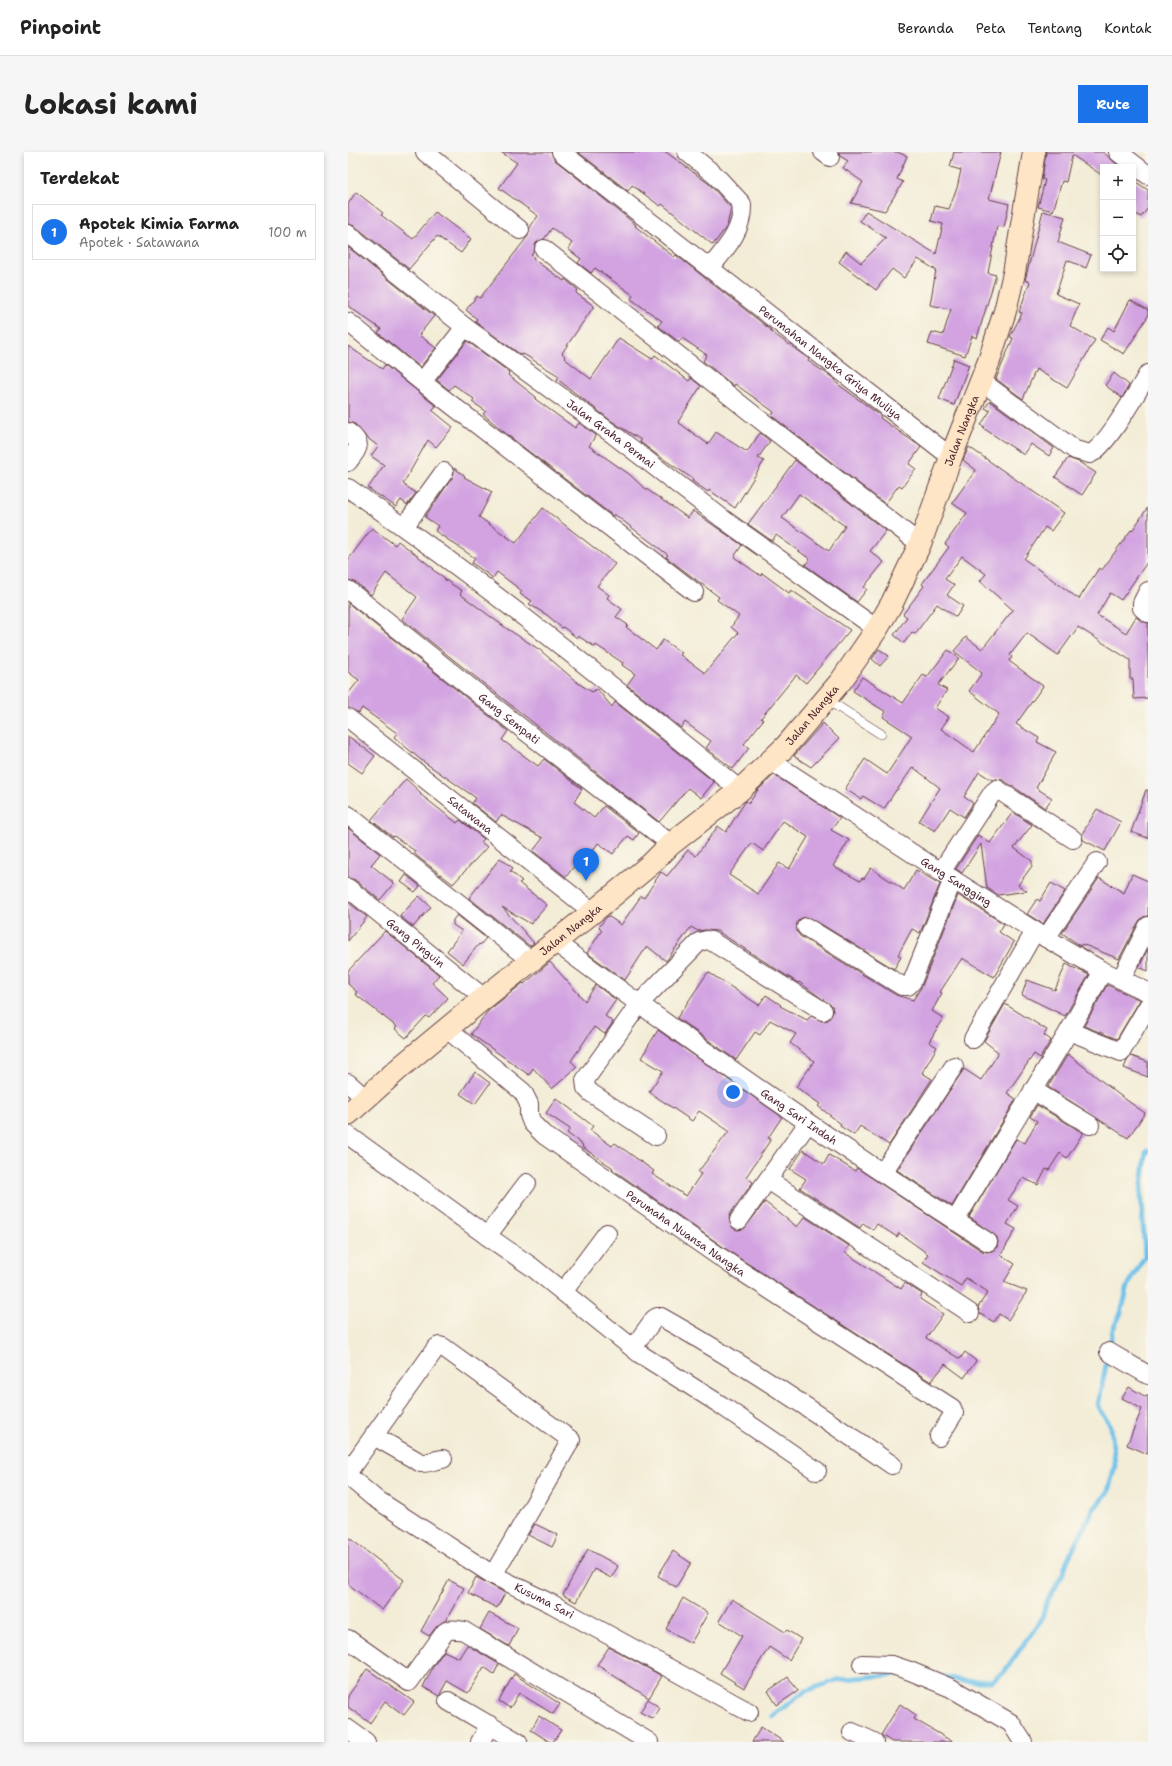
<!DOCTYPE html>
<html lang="id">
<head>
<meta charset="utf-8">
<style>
  body { margin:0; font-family:"Shantell Sans",sans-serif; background:#f6f6f6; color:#222 }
  .controls { position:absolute; right:12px; top:12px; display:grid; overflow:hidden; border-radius:0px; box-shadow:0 2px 6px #0003 }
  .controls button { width:36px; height:36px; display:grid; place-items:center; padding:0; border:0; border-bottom:1px solid #e0e0e0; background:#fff; color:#222; font:20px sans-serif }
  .you { position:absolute; left:385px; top:940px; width:14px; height:14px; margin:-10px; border:3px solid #fff; border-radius:50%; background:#1a73e8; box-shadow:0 0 0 6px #1a73e833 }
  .badge { display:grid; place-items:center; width:26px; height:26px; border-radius:50%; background:#1a73e8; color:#fff; font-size:13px; font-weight:700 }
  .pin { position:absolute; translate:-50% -33px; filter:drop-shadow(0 1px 2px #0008) }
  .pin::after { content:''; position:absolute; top:21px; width:14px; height:12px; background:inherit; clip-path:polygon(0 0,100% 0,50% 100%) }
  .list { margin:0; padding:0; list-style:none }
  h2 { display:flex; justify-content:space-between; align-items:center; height:52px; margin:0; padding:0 16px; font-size:17px }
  h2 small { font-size:13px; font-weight:400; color:#767676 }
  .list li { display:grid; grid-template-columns:26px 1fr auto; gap:12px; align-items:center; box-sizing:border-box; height:56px; margin:0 8px 8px; padding:0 8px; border:1px solid #e0e0e0; border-radius:0px }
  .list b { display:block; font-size:15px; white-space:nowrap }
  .list p { margin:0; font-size:13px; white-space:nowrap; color:#767676 }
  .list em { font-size:13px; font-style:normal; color:#767676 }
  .icon { flex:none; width:22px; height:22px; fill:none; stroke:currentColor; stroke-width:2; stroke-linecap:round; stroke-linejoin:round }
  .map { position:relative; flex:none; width:800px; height:1590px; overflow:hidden; border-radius:0px }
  header { display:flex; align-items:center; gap:24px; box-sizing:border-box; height:56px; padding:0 20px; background:#fff; border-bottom:1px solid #e0e0e0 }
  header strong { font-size:19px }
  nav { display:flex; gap:22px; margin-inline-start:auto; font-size:14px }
  .intro { display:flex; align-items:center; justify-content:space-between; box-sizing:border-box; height:96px; padding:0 24px }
  h1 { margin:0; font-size:28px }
  .button { padding:10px 18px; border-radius:0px; background:#1a73e8; color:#fff; font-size:14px; font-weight:700 }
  main { display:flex; gap:24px; padding:0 24px }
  aside { flex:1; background:#fff; border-radius:0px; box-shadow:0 2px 6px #0003 }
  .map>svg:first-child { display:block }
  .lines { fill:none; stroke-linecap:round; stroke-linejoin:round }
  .stream { stroke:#6ec1ea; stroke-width:5 }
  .building { fill:#d2a2e1; fill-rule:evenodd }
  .service-casing { stroke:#633e45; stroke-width:10 }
  .minor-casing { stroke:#633e45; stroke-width:20 }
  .secondary-casing { stroke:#633e45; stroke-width:24 }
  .service { stroke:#fff; stroke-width:9 }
  .minor { stroke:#fff; stroke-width:18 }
  .secondary { stroke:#fde5c5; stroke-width:22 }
  .labels { text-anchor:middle; stroke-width:3; stroke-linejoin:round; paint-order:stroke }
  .street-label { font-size:11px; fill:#4a1f2b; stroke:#fbf7ec }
</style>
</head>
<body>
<header>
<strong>Pinpoint</strong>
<nav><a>Beranda</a><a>Peta</a><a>Tentang</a><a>Kontak</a></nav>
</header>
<div class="intro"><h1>Lokasi kami</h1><a class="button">Rute</a></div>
<main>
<aside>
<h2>Terdekat<small></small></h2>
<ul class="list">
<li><span class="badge">1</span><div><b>Apotek Kimia Farma</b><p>Apotek · Satawana</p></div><em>100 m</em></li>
</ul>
</aside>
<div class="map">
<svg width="800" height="1590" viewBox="0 0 800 1590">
  <rect width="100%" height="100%" fill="#fbf7ec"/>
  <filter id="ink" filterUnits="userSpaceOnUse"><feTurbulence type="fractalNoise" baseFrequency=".025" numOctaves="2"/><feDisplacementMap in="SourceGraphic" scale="8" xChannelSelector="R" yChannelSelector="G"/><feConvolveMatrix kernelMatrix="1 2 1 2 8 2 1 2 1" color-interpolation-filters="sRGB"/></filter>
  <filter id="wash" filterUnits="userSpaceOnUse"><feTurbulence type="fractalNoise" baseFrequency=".012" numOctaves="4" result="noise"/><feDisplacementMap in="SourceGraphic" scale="16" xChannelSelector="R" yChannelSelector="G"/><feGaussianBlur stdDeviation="0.9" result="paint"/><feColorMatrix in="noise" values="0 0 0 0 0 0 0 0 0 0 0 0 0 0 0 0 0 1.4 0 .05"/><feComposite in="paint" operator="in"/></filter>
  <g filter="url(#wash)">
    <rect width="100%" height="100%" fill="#f3edd7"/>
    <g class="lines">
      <g class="stream">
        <polyline points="597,1525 614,1529 644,1529 656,1520 694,1466 698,1451 714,1424 719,1409 745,1358 760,1340 767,1313 763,1274 750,1254 765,1177 773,1161 780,1134 797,1104 793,1040 798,1001 800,999"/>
        <polyline points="424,1564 458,1539 489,1528 550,1522"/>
      </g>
    </g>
    <g id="blocks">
      <g class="building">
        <polygon points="153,0 203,0 207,8 276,63 288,73 287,74 326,105 328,103 423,178 422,179 461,207 460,209 488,228 487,230 533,264 532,266 573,295 561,312 568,317 554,335 551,333 537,352 424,264 426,260 387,232 386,234 355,209 359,203 334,186 331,190 310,174 314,169 283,147 285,143 247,116 243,121 230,111 233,107 220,97 224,91 204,76 196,87 188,91 186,100 183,103 186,105 185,107 216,129 217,127 230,138 228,141 246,154 214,201 217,204 216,206 243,227 271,186 304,207 307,203 341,229 343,226 353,234 330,270 360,292 368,280 399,300 412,281 422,289 410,306 416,309 387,356 361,338 360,340 344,329 345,327 308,302 292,290 293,288 262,268 209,227 211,224 177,203 174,202 173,203 127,170 129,167 118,158 129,144 132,146 180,84 182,75 190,64 151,36 169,11"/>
        <polygon points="230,0 318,0 361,32 383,56 379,74 365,93 314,52 312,54 284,33 280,39"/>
        <polygon points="491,0 549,0 559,4 549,27 555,30 537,59 503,51 515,30 495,16 500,9 492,4"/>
        <polygon points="606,0 653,0 641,47 661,52 656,75 649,74 640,121 648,123 629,186 624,184 617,204 580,192 584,180 595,183 603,157 582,153 588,118 570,107 556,126 544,117 528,138 491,110 498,99 513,111 538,86 512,69 518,59 588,102 595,72 583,69 587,54 601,57 609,36 613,18 602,15"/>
        <polygon points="698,0 755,0 772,15 755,15 755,24 724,3 718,30 714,29 705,59 690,55 697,28 694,27"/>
        <polygon points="785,28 800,38 800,56 793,65 785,60"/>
        <polygon points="8,40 35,61 33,63 65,87 87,60 123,87 113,101 89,84 61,117 7,74 0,72 0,52"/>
        <polygon points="695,59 717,65 710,90 743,103 738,116 719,108 708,142 731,152 722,174 747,188 719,236 688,217 675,247 648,227 665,186 662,185 674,161 671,160 682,130 677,128"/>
        <polygon points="0,95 86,164 71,183 88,196 72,215 30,181 33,177 0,154"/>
        <polygon points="782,148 800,158 800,164 776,202 752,188 760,175 766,179"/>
        <polygon points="119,189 161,220 160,223 188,245 187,247 227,276 231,271 248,283 241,294 281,322 294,334 340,366 345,359 394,393 386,405 413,424 414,421 441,441 443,438 502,478 458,531 448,523 413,566 415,568 396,592 401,596 385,617 358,596 363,589 337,570 333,576 279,533 287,522 274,513 275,511 248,493 247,495 230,484 229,486 215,475 214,476 199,463 181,452 184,449 172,442 174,439 149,420 145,426 124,411 127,406 87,379 90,374 77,365 104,326 106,321 106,316 117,324 116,325 144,340 131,365 168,391 195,356 267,412 249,434 261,443 259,446 274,457 268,465 280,473 278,475 308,498 315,488 334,501 332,503 357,521 390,481 383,475 391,464 369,448 371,445 318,405 320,403 266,362 265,364 162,285 135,262 138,259 124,250 126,247 106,233 101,238 89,228"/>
        <polygon points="0,194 34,217 37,213 88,254 84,258 105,275 88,295 80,288 55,332 68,341 59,353 53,348 48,355 20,336 36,313 23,304 30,294 18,285 7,272 0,270"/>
        <polygon points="606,207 621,213 606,253 591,247"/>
        <polygon points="766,221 781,233 774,246 757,233"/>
        <polygon points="642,249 706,296 701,304 683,292 676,303 635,276 637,275 633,273 642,259 637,256"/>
        <polygon points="621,295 716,361 703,379 697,375 676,407 731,447 751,416 754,418 783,378 784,379 800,355 800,409 773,448 762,441 749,463 778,481 788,465 794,469 800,471 800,546 786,547 785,527 782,527 782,508 730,475 710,503 679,481 662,503 664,505 661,509 695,534 668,572 691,586 689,590 708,600 688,636 704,646 697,656 655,628 649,627 644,628 631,620 616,645 625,651 616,665 602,656 587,679 571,669 592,636 565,615 549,638 548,638 536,657 515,644 513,647 497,637 517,607 539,622 564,584 535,565 538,560 505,539 514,525 555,551 575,523 579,525 600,498 611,506 590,533 599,538 587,556 601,565 593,577 626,600 651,562 621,539 634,521 606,499 618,485 634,497 665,458 632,429 638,422 614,404 597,427 606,433 599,443 615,454 608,465 589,452 567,482 564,480 556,491 546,483 559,465 555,462 576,434 574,432 584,418 601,395 597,392 619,361 604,351 628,318 615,308"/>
        <polygon points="720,306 731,310 748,321 734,343 707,325"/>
        <path d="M447,308L538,379L522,399L536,410L516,435L519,437L509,450L457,413L462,407L428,383L424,389L400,372ZM451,342L497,374L481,399L434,366Z"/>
        <polygon points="24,376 47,393 50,389 66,401 86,417 85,418 97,426 96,427 114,439 112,442 158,476 192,498 230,531 244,540 249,537 264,555 267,550 366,630 353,646 340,636 311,670 54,467 69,445 38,421 23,443 7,430 0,428 0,408"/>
        <polygon points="0,451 160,579 154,588 190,614 196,607 234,637 226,650 246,666 256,654 291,681 286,688 280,684 265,702 250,691 242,703 237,699 218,725 185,699 195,686 153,663 148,670 124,651 128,646 73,608 46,585 49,581 14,556 11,561 0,556 0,542 11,528 0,520"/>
        <polygon points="531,497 541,504 532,514 524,507"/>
        <polygon points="475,571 491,587 463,615 446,604"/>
        <polygon points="0,584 27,604 14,621 0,611"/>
        <path d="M426,623L492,666L483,678L501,688L485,714L512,729L514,726L516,727L523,716L556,738L568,718L592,732L572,781L564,777L550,803L553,805L546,817L463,766H453L449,770V780L452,784L548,843L565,848L574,834L610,743L656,772L651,780L666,790L646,825L614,806L592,840L594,841L584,859L595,866L581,890L589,895L574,921L584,927L541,993L512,974L506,983L492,974L493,972L470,954L472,952L448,935L466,909L442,891L448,882L422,868L412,883L407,880L388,908L329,866L360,820L411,853L418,843L433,853L432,854L459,868L463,864L474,869L480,868L485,860L484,854L451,830L450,831L369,779L357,778L350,779L343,775L318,809L299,794L277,828L239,801L254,778L251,775L257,767L260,764L273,773L293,744L296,746L313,720L319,724L340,698L348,704L370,674L378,680L397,650L398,649L401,651L410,638ZM435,669L460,685L441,717L431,711L410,742L381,723L404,691L415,699Z"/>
        <polygon points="58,627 73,641 72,642 109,671 112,668 136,687 133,690 139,695 105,732 70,705 66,701 67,699 46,684 45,685 23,668"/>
        <polygon points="798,638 800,638 800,686 783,680"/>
        <polygon points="749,657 773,670 757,699 735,688 734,682"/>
        <polygon points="665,660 684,673 666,696 684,709 684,714 670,733 679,739 650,743 639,736 633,692 614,721 608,717 630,683 642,691"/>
        <polygon points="0,676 32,702 23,713 46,731 32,748 7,728 0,726"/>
        <polygon points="152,706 165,716 162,719 174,729 171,731 199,753 183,772 154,755 186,791 182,794 121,746"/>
        <polygon points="784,722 800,729 800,764 795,765 791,769 771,807 734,792 733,794 714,781 751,726 776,741"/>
        <polygon points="58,723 72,734 67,740 53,730"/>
        <polygon points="703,731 717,739 695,772 679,762 689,747 692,749"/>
        <polygon points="71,744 83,755 65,775 52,764"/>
        <polygon points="0,750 19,765 0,789"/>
        <polygon points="109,763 138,786 132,793 131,792 115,812 99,799 114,779 105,773 105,768"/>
        <polygon points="37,779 91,823 84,831 100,846 81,866 78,864 58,886 47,877 49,875 7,842 9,840 0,832 0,819"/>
        <polygon points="800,797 800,819 791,815"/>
        <polygon points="202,810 237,849 248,833 268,848 257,864 265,870 257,882 246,875 223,909 229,915 204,937 185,916 181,923 123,882 140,859 175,831 176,832"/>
        <polygon points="718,812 741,823 717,864 674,843 679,828 707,838"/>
        <polygon points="759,833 792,848 769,887 736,874"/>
        <polygon points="657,852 699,878 696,883 703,888 692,906 686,902 659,941 668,947 604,1054 549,1018 616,917 633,928 650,902 650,900 636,889"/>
        <polygon points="310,878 434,965 420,986 423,987 398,1025 405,1030 382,1062 381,1067 385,1076 390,1078 396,1077 417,1050 449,1075 457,1065 501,1094 496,1100 553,1137 557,1131 574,1142 572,1147 595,1162 578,1186 612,1207 617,1200 628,1209 616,1226 597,1212 583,1230 391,1106 264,1017 265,1016 234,995 235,993 219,981 222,977 198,961 208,946 245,974 242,978 264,994 267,991 306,1019 304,1022 338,1044 353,1022 350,1020 381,979 351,959 344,969 301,940 315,919 293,906"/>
        <polygon points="720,902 770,942 797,961 780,986 700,935"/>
        <polygon points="783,904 800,910 800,925 776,916 779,909"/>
        <polygon points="127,920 142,931 127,952 112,942"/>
        <polygon points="689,953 735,981 719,1006 712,1001 701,1018 698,1017 690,1033 675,1026 660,1048 670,1054 659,1072 668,1077 653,1103 667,1112 656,1130 679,1139 660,1168 651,1162 646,1170 632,1162 630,1155 640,1140 618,1126 613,1134 575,1110 580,1102 551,1081 549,1085 529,1072 525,1078 515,1071 512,1076 452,1036 458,1027 442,1017 455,998 476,1012 481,1003 507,1019 509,1016 634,1099 639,1100 644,1099 649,1095 650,1090 649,1085 621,1065 668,987 677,991 689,969 682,965"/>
        <polygon points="781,1235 798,1245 800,1242 800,1302 779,1293 794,1257 774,1246"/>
        <polygon points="187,1372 210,1383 204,1395 180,1383"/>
        <polygon points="0,1385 56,1428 34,1458 0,1432"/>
        <polygon points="240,1397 270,1414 263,1426 246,1417 228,1450 215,1443"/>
        <polygon points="325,1399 343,1411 328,1435 310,1424"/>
        <polygon points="128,1425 157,1441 149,1456 120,1441"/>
        <polygon points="101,1428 116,1436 98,1468 89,1474 81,1484 73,1479"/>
        <polygon points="335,1446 360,1461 343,1491 318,1477"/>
        <polygon points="384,1447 437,1480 439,1478 453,1487 441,1508 421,1495 396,1536 372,1521 394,1484 371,1469"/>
        <polygon points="141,1461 170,1476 161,1494 132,1477"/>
        <polygon points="119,1493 151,1512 146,1522 136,1515 120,1541 99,1529 91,1544 75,1535 86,1513 96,1499 111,1506"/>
        <polygon points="261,1495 314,1524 301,1546 249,1513"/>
        <polygon points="19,1517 66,1550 56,1563 37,1549 22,1571 0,1555 0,1544"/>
        <polygon points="166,1522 212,1552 205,1562 171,1541 162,1556 151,1549"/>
        <polygon points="440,1525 450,1539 429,1553 420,1539"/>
        <polygon points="300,1547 312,1556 305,1567 292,1560"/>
        <polygon points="552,1552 568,1563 566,1567 605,1590 544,1590 533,1583"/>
        <polygon points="191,1564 213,1578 205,1590 202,1590 183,1578"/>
        <polygon points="413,1575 436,1590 404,1590"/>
      </g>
    </g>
  </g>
  <g filter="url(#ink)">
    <use href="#blocks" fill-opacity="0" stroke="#633e45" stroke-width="1"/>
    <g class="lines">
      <defs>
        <polyline id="service" points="478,547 533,582"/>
        <g id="minor">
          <polyline points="77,0 172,78"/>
          <path id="s1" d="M213,0L603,305"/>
          <path d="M339,0L368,24L394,52C395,79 378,96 362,116"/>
          <polyline points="475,0 482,5"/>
          <polyline points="770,0 800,23"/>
          <path id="s2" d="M0,82L117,175L267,284L375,367L529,477"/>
          <polyline points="196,97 406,263 572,392"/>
          <polyline points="0,170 74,230 346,440"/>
          <path d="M633,229L727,298L742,302C759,294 789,240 800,222"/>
          <polyline points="74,230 117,175"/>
          <path d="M0,280C16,292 10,296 0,310"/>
          <path d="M0,336C136,430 264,533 392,638"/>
          <polyline points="56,375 96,320"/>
          <path id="s3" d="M0,438L177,579L323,692"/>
          <polyline points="800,439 794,451 794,456 800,461"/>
          <path id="s4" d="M0,566L245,760"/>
          <path id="s5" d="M423,609L593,720L698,786L755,819L800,840"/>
          <polyline points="0,663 182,808"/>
          <polyline points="593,720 645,640 649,637 725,687"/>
          <path id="s6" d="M0,736L136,846"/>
          <polyline points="458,775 554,834 560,834 564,830 605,727"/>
          <polyline points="698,786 749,710"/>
          <path id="s7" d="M207,790C348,895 492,995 640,1090"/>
          <polyline points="773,827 800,774"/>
          <path id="s8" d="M99,877L175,940L181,952V963L184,971L196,983L385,1114L604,1256L606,1261L591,1285"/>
          <polyline points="721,879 773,900 800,854"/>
          <polyline points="625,887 687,779"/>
          <polyline points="0,931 18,947"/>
          <polyline points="685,938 742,973"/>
          <polyline points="0,983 139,1084 184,1115 292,1202 373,1253 469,1319"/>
          <polyline points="308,984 243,941 238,936 237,928 291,852 351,790 359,788 363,789 475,859"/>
          <polyline points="535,1020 606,914"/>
          <polyline points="420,1028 622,1161"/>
          <polyline points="391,1068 460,971"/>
          <polyline points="607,1069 721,879 755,819"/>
          <polyline points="139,1084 179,1031"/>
          <polyline points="215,1140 259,1081"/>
          <path d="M285,1196L306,1167L309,1165H313C393,1210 469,1261 544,1313"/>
          <polyline points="761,1200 800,1223"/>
          <path d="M26,1284L73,1311C81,1312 87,1307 95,1307"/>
          <polyline points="0,1320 88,1196 91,1194 95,1195 223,1288 145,1423"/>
          <path id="s9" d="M0,1324L25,1345L145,1423L204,1452L401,1560"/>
          <path d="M0,1487L61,1530L97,1480C103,1476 109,1478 116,1479L301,1590"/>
          <polyline points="514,1512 544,1513 562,1519 603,1536 663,1571 675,1590"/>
          <polyline points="100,1549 170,1590"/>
          <polyline points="0,1577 18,1590"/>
          <polyline points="504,1580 526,1590"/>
          <polyline points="132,1590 142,1573"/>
        </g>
        <g id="secondary">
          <path id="s10" d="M0,962L55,913L136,846L245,760L303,712L323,692L392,638L437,595L493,529L529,477L544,451L572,392L603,305L641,209L657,159L666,121L686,0"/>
        </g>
      </defs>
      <use href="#service" class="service-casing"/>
      <use href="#minor" class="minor-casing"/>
      <use href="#secondary" class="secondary-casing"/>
      <use href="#service" class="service"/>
      <use href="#minor" class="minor"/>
      <use href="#secondary" class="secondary"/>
    </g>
  </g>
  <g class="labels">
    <g class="street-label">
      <text dy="4" stroke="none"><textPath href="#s1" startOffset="342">Perumahan Nangka Griya Muliya</textPath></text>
      <text dy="4" stroke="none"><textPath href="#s10" startOffset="937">Jalan Nangka</textPath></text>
      <text dy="4" stroke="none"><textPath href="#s2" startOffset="330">Jalan Graha Permai</textPath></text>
      <text dy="4" stroke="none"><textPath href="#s10" startOffset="613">Jalan Nangka</textPath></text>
      <text dy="4" stroke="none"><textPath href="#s3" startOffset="206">Gang Sempati</textPath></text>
      <text dy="4" stroke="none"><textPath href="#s4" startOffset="156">Satawana</textPath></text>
      <text dy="4" stroke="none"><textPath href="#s5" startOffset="221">Gang Sangging</textPath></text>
      <text dy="4" stroke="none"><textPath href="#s10" startOffset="289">Jalan Nangka</textPath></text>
      <text dy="4" stroke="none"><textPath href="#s6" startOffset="87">Gang Pinguin</textPath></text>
      <text dy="4" stroke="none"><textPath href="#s7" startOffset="300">Gang Sari Indah</textPath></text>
      <text dy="4" stroke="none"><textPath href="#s8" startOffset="321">Perumaha Nuansa Nangka</textPath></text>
      <text dy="4" stroke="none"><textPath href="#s9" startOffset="233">Kusuma Sari</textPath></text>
    </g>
  </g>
</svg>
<div class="controls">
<button>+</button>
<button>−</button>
<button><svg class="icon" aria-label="locate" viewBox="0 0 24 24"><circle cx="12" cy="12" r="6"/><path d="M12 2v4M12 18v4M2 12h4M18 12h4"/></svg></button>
</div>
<div class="you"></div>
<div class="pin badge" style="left:238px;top:729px">1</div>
</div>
</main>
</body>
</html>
